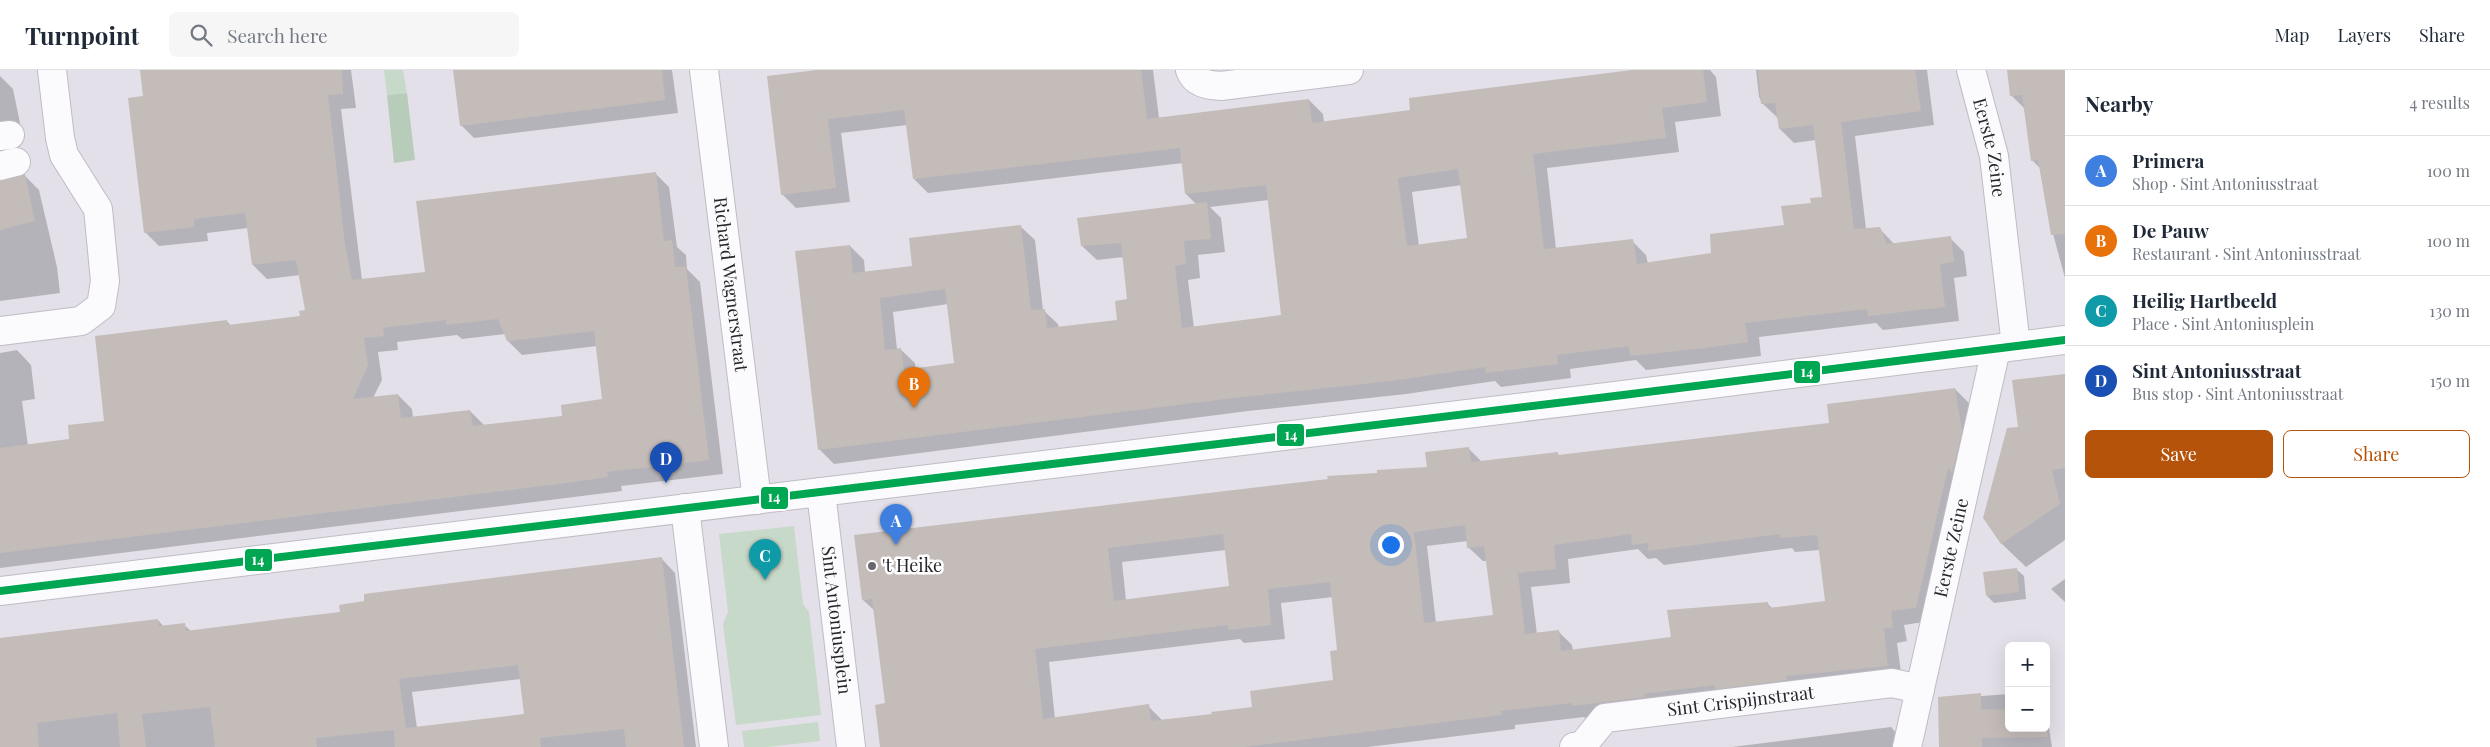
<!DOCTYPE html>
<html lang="en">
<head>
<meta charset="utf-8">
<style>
  body { margin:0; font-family:"Playfair Display",serif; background:#f6f6f7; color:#1f2937 }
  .controls { position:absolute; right:15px; bottom:15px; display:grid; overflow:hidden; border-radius:8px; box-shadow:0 5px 20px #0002 }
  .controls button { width:45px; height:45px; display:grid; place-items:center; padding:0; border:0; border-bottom:1px solid #e0e1e3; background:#fff; color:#1f2937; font:25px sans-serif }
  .you { position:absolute; left:1390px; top:474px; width:18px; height:18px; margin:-12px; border:4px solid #fff; border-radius:50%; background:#1a73e8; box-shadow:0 0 0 8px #1a73e833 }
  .badge { display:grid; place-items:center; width:32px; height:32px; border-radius:50%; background:#b45309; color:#fff; font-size:16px; font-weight:700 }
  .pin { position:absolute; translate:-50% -41px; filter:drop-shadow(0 1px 2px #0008) }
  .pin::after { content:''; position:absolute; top:26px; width:18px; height:15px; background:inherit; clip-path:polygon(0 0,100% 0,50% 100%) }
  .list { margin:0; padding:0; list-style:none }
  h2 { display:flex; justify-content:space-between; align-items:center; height:65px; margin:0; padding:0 20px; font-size:21px }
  h2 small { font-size:16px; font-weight:400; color:#747a83 }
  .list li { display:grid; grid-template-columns:32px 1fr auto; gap:15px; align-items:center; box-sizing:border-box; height:70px; padding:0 20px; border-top:1px solid #e0e1e3 }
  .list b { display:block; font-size:19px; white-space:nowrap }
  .list p { margin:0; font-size:16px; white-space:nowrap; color:#747a83 }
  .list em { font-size:16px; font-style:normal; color:#747a83 }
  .actions { display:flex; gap:10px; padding:15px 20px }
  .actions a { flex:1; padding:11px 0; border:1px solid #b45309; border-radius:8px; text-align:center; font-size:18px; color:#b45309 }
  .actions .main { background:#b45309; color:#fff }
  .icon { flex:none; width:28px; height:28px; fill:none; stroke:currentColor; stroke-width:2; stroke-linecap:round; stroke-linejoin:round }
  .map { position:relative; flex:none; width:2065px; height:677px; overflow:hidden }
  header { display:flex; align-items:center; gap:30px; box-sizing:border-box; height:70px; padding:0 25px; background:#fff; border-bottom:1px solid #e0e1e3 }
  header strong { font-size:24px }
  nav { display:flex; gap:28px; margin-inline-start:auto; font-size:18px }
  .search { width:350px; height:45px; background:#f6f6f7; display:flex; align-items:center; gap:12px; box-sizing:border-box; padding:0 18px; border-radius:8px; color:#747a83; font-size:19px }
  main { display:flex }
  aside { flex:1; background:#fff }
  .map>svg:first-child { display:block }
  .green { fill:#c7d9c9 }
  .forest { fill:#b8ccba }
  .shadow { fill:#0003; fill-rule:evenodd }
  .building { fill:#c4bcb8; fill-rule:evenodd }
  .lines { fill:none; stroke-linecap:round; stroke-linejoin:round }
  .minor-casing { stroke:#bfbcc4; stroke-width:30 }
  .minor { stroke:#fbfafc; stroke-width:28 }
  .bus-1-casing { stroke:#fff; stroke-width:11 }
  .bus-1 { stroke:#00a651; stroke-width:8 }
  .poi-dot { fill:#69666e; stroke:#fff; stroke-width:2 }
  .labels { text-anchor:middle; stroke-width:5; stroke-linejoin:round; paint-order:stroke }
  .street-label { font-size:18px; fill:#28252c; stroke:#fff }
  .poi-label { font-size:18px; fill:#28252c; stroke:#fff; text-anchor:start }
  .line-badge { stroke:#fff; stroke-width:2 }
  .badge-label { font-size:14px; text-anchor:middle; font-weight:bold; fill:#fff }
</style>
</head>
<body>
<header>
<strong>Turnpoint</strong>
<div class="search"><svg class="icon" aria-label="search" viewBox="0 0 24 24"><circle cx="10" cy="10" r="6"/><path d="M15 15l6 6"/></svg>Search here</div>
<nav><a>Map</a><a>Layers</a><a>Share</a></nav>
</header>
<main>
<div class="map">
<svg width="2065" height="677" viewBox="0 0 2065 677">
  <rect width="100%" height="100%" fill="#e3e0e9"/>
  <g class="green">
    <polygon points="384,0 403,0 407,23 387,25"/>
    <polygon points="794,456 803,534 809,542 821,645 736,655 723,554 728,542 719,464"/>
    <polygon points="818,652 820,671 767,677 744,677 742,661"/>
  </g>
  <polygon class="forest" points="407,23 415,90 394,93 387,25"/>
  <g class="shadow">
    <path d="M142,0H351L356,38L341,39L362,210L426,203L655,103L669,117L677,177L686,185L687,199L700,212L723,404L621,416L622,421L582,426L0,498V283L17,280L31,295L35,329L22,331L28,376L71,370L105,352L227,251L231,256L301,247L306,241L300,205L267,209L253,195L248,158L207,163L208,171L159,176L145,162V27ZM505,264L508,271L522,285L597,276L604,330L563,347L484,355L470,341L413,348L412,339L398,325L373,328L382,310L378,282L398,280L397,272L457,265L462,269Z"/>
    <polygon points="454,0 672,0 678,43 474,68 461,55"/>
    <path d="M829,0H1153L1159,48L1309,30L1323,44L1324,52L1412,41L1641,0H1710L1716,7L1721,46L1675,52L1679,82L1547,98L1556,179L1632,171L1646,185L1648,194L1713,184L1785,156L1812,134L1823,128L1816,70L1794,73L1780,59L1778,48L1763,34L1759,27L1756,0H1927L1934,55L1855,66L1866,159L1879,158L1895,175L1950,168L1964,182L1967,206L1954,208L1959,251L1883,260L1876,253L1759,267L1761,286L1646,300L1636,290L1570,299L1571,308L1501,317L1495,311L1406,324L1248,341L834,394L819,379L850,176L864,190L865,202L913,197L1020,156L1035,170L1043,240L1058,254L1059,258L1119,251L1129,230L1124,187L1097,190L1082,176L1197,135L1186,124L1183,93L928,123L914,109L907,55L841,63L850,132L796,138L782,124ZM1462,115L1468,169L1419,176L1412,122ZM1269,130L1283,246L1194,258L1188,210L1200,208L1198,185L1225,182L1221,148L1210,137ZM948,234L955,294L915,299V293L900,279H897L893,242Z"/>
    <polygon points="2008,0 2065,0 2065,208 2053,164 2041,99 2032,90 2025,39 2011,25"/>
    <polygon points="0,6 13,19 22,63 0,66"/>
    <polygon points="25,106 39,120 57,197 60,223 0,231 0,113"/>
    <path d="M1955,319L1969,333L1975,376L1930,551L1904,555L1907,571L1897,573L1902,610L1587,650L1584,647L1515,655V659L1368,677H881L887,635L875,541L863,530L1378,404L1428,398L1468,378L1482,392L1557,383L1560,386L1830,354ZM1468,471V477L1483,491H1488L1494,546L1436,553L1427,476ZM1792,478L1795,482L1820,480L1826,532L1772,538L1768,534L1672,568L1573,581L1572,575L1558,561L1537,564L1531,517L1570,513L1568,489L1638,479L1648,489L1656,488L1664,495ZM1226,480L1231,517L1126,530L1122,492ZM1333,527L1339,581L1335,611L1254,638L1213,645L1162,650L1148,636L1055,649L1049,592L1240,569L1244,573L1285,569L1281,533Z"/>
    <polygon points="2065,321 2065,470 2026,497 2002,474 1984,448 2020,358"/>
    <path d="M662,489L675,503L696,677H0V570L158,550L164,557L184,555L191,561L341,543ZM521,609L526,645L417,658L412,622Z"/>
    <polygon points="2016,499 2024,506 2026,529 1994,533 1987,526"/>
    <polygon points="2065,509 2065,532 2051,519"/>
    <polygon points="2009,624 2009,658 2046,658 2046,639 2052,677 1940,677 1940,629"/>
    <polygon points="1891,657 1908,677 1732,677"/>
  </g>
  <g class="building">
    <path d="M140,0H342L343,24L328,25L345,174L352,210L425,202L416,131L656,102L664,171L672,170L675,197L686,196L709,390L607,402L608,407L567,413L0,483V378L69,369L68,355L104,351L95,266L227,250L228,255L300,246L299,241L305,240L296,190L252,195L245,143L194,149V157L144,163L128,28L143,26ZM498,249L507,271L594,261L602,329L561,335L562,346L473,356L470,340L401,348L398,324L353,329L368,295L364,268L384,266L383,258L446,250V255Z"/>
    <polygon points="453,0 662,0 665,30 460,56"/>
    <path d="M817,0H1141L1147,49L1309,29L1312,53L1410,40L1409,28L1632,0H1703L1707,32L1662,38L1666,68L1533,84L1544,179L1633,169L1637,194L1711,183L1710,164L1784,155L1781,136L1811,133L1810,128L1822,127L1813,55L1779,59L1775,33L1761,34L1758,0H1915L1921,41L1841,52L1854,159L1880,157L1887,174L1951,166L1954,192L1940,194L1945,237L1868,246L1867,239L1745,253L1748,272L1705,278L1630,286L1629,276L1557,285L1558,294L1485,303V297L1391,311L1233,328L818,380L795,181L850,175L853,203L912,196L909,168L1021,155L1031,240L1045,239L1047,258L1117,250L1115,231L1127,229L1121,173L1081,176L1077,148L1207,132L1211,169L1184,171L1186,194L1175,196L1182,258L1281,245L1266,115L1185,124L1180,78L913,109L904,40L879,43L828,49L836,118L781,125L767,6ZM1458,99L1467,168L1407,176L1398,108ZM945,219L954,293L904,300L901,278L885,280L880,228Z"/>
    <polygon points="2007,0 2065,0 2065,164 2051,165 2038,90 2031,91 2022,25 2010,26"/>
    <polygon points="25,104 35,151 0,160 0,111"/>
    <polygon points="2065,304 2065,398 2052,400 2060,434 2001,474 1983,448 2007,358 2018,357 2012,310"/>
    <path d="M1955,318L1962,361L1952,403L1948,398L1916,538L1891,541L1893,557L1884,559L1888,596L1786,606L1787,610L1715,619V615L1644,624L1645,627L1572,636V633L1501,641V645L1244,677H880L875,635L885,633L872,529L862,530L854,465L1328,409L1327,406L1377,403V400L1427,397L1425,382L1469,377L1471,392L1558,382V385L1829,353L1827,334ZM1465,455L1467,478L1484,476L1493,545L1424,553L1414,462ZM1223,464L1229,516L1114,531L1108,478ZM1631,464L1632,475L1648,473V481L1780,464V468L1817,465L1825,531L1769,538L1768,532L1667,540L1671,567L1561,581L1559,560L1525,564L1518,503L1556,499L1554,475ZM1330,512L1337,580L1330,581L1333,610L1250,621L1252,637L1211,642L1212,644L1151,651L1149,634L1043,649L1035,579L1228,555V560L1271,555L1268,519Z"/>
    <path d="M662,487L684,677H626L624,659L540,668L541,677H395L394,660L316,668L317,677H215L210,637L142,644L146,677H120L117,643L37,653L39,677H0V568L158,549L159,556L185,553L186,561L289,548L340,542L339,535L364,531V524ZM518,595L524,644L406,658L399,609Z"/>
    <polygon points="2017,498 2019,522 1986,526 1983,502"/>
    <polygon points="1981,623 1981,639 2009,640 2009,658 2046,658 2046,652 2048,667 1982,668 1982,677 1939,677 1938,627"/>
  </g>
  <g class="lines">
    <defs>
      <g id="minor">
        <path id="s1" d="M704,0L757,430"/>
        <path d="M1190,0C1195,14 1208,15 1221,16L1349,0"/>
        <path id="s2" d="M1971,0L1994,86L2016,276"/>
        <polyline points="0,66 10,65"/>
        <polyline points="0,96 16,92"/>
        <polyline points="0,261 81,251 101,236 105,211 98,139 64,85 60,68 52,0"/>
        <path id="s3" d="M821,422L851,677"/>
        <polyline points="685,438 714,677"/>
        <polyline points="0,521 1607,327 2065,270"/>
        <path id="s4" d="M1574,677L1582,676L1605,648L1892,613L1920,619"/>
        <path id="s5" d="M1907,677L1996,279"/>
      </g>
    </defs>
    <use href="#minor" class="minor-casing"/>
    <use href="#minor" class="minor"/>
    <defs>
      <polyline id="bus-1" points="0,521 1607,327 2065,270"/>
    </defs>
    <use href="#bus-1" class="bus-1-casing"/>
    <use href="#bus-1" class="bus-1"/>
  </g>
  <circle class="poi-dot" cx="872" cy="496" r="5"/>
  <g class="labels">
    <g class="street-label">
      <text dy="6" stroke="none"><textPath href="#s2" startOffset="80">Eerste Zeine</textPath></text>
      <text dy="6" stroke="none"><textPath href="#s1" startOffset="216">Richard Wagnerstraat</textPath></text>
      <text dy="6" stroke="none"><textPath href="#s5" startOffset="204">Eerste Zeine</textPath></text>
      <text dy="6" stroke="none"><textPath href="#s3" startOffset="129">Sint Antoniusplein</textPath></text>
      <text dy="6" stroke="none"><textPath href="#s4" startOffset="181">Sint Crispijnstraat</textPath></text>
    </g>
    <g class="poi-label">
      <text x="882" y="502">'t Heike</text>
    </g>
  </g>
  <g class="line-badge">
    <rect x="1793" y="290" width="28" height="24" rx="5" fill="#00a651"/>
    <rect x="1276" y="353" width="29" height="24" rx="5" fill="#00a651"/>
    <rect x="760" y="416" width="29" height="24" rx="5" fill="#00a651"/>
    <rect x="244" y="478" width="29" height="24" rx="5" fill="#00a651"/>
  </g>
  <g class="badge-label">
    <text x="1807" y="307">14</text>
    <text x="1291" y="370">14</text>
    <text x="774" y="432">14</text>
    <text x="258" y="495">14</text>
  </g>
</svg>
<div class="controls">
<button>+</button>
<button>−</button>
</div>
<div class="you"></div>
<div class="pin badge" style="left:896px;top:475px;background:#3f7fe0">A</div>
<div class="pin badge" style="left:914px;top:338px;background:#e8710a">B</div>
<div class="pin badge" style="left:765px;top:510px;background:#0f9aa8">C</div>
<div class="pin badge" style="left:666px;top:413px;background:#1a4fb4">D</div>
</div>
<aside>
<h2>Nearby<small>4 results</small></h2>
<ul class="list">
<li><span class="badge" style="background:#3f7fe0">A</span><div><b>Primera</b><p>Shop · Sint Antoniusstraat</p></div><em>100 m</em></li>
<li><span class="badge" style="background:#e8710a">B</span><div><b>De Pauw</b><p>Restaurant · Sint Antoniusstraat</p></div><em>100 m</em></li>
<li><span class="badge" style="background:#0f9aa8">C</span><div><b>Heilig Hartbeeld</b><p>Place · Sint Antoniusplein</p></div><em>130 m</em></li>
<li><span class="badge" style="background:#1a4fb4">D</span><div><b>Sint Antoniusstraat</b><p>Bus stop · Sint Antoniusstraat</p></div><em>150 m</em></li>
</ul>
<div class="actions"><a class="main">Save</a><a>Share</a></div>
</aside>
</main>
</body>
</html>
